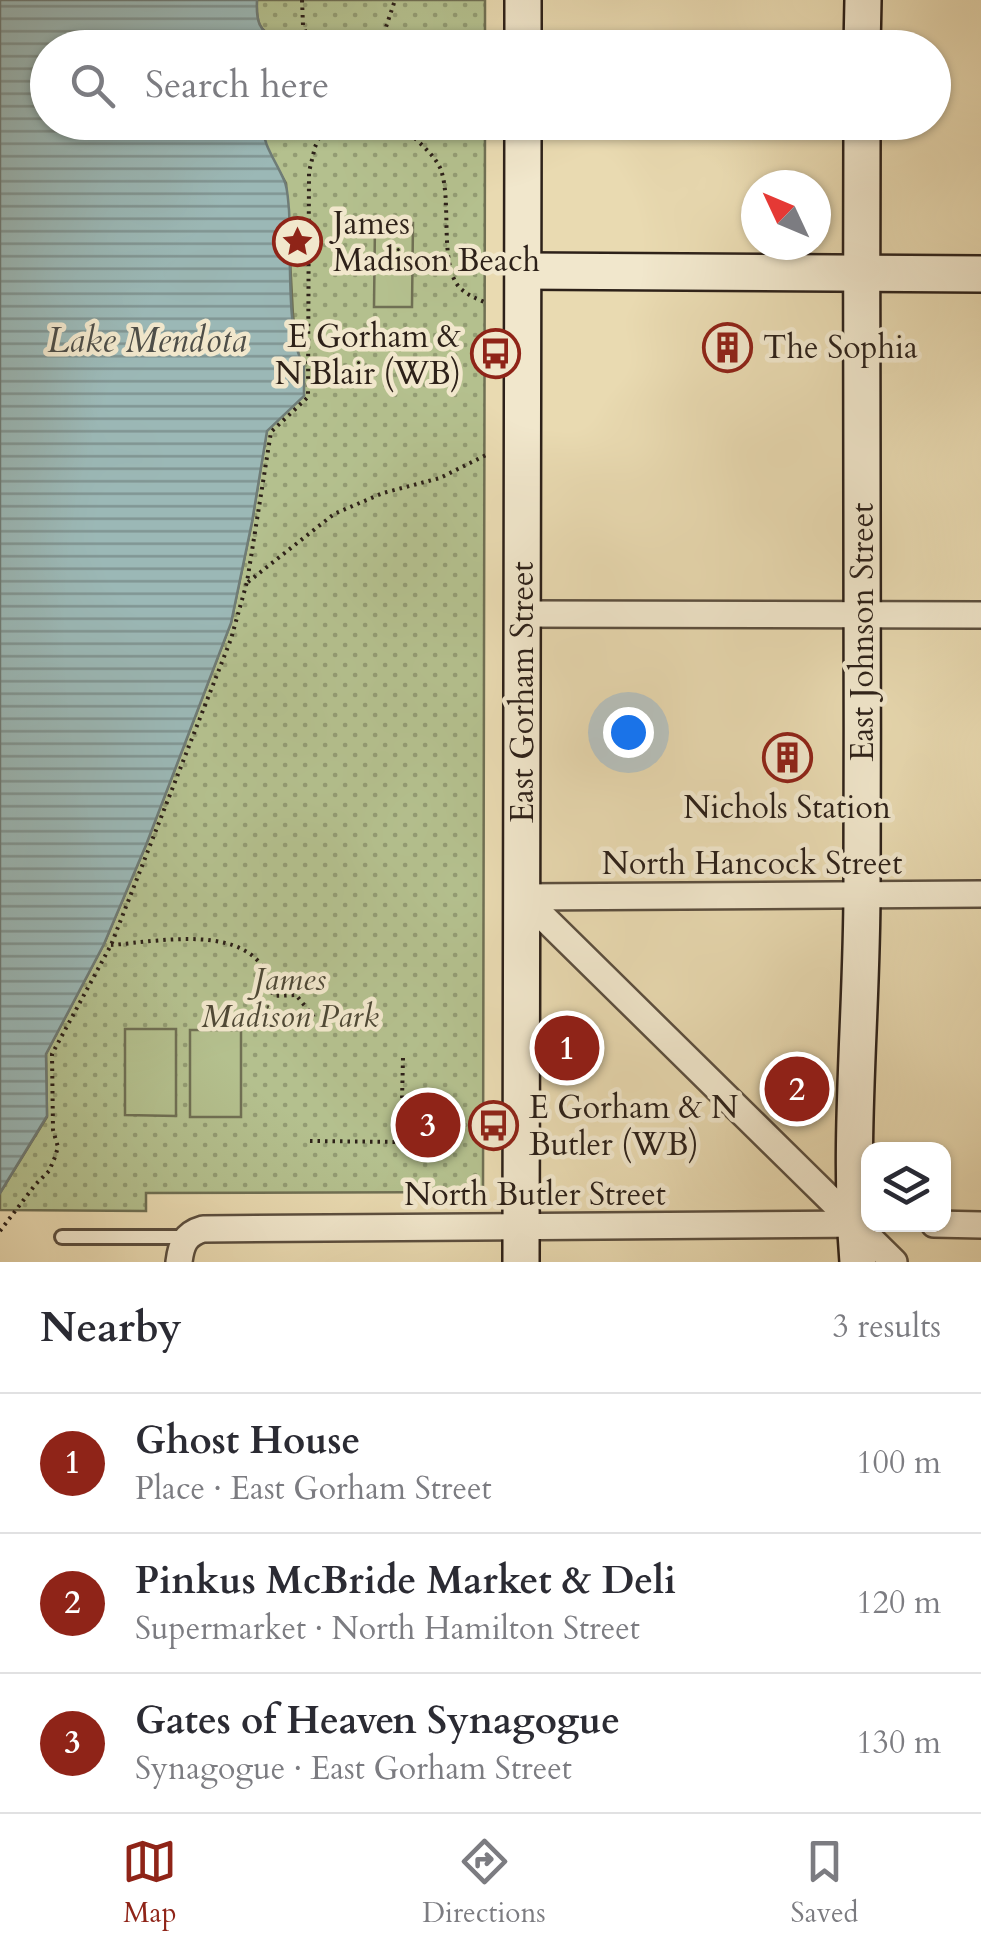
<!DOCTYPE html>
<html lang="en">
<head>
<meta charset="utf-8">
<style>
  body { margin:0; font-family:Cardo,serif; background:#f2f2f3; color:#2b2b33 }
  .controls { position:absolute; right:30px; bottom:30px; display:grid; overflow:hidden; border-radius:20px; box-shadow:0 2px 8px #0004 }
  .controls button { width:90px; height:90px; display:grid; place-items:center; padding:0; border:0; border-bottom:2px solid #e1e1e2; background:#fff; color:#2b2b33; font:50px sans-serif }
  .compass { position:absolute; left:741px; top:170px; width:90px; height:90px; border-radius:50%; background:#fff; box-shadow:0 2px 8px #0004; rotate:314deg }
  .you { position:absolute; left:628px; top:732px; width:35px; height:35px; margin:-25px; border:8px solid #fff; border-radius:50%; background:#1a73e8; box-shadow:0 0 0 15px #1a73e833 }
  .badge { display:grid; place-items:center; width:65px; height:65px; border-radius:50%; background:#8f2418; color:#fff; font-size:32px; font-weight:700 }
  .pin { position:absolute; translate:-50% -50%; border:5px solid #fff; box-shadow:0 2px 10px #0006 }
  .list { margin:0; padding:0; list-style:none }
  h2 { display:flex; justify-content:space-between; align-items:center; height:130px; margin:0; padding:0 40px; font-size:42px }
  h2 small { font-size:32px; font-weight:400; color:#7c7c81 }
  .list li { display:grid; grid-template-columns:65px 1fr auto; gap:30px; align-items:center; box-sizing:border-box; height:140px; padding:0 40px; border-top:2px solid #e1e1e2 }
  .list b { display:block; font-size:38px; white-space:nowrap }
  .list p { margin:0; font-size:32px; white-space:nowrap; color:#7c7c81 }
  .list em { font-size:32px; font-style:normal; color:#7c7c81 }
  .icon { flex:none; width:55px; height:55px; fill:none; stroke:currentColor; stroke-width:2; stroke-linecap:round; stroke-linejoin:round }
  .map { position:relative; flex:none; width:981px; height:1262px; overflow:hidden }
  .search { position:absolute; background:#fff; box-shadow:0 2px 8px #0004; left:30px; right:30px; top:30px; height:110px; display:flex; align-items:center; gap:25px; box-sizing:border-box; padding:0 35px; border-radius:55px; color:#7c7c81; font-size:38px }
  .sheet { height:550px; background:#fff }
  nav { display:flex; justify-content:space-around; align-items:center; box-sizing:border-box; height:140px; border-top:2px solid #e1e1e2; background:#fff; font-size:28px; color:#7c7c81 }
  nav a { display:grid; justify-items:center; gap:5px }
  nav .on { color:#8f2418 }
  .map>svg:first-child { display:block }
  .park { fill:url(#park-dots); stroke:#707054; stroke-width:2.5 }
  .pitch { fill:#b4c08e; stroke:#707054; stroke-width:2.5 }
  .water { fill:url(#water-rules); stroke:#6f7c77; stroke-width:2.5 }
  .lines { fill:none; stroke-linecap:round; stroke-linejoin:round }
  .lane-casing { stroke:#5c4f3f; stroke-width:18 }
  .street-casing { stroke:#5c4f3f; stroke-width:30 }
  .secondary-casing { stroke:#2d2119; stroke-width:40 }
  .path { stroke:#2d2119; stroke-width:4; stroke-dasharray:2.5 5; stroke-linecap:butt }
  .lane { stroke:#f1e7cc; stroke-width:12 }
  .street { stroke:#f1e7cc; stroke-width:25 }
  .secondary { stroke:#f1e7cc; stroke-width:35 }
  .labels { text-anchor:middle; stroke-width:9; stroke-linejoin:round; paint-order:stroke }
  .poi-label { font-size:32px; fill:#2d2119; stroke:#f1e7cc; text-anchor:start }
  .street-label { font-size:32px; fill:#2d2119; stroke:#f1e7cc }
  .park-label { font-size:32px; font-style:italic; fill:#4f4936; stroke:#f1e7cc }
  .water-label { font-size:35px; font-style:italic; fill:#4e4e48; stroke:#f1e7cc }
</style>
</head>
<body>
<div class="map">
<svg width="981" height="1262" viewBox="0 0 981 1262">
  <defs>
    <pattern id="park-dots" width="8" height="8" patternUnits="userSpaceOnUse" patternTransform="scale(2.5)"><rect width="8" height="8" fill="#b4c08e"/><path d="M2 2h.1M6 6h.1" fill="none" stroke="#939c73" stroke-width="1.8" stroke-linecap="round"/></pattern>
    <pattern id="water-rules" width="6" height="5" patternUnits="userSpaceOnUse" patternTransform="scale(2.5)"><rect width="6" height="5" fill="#9bb8b6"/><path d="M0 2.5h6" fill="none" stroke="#7f9593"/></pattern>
  </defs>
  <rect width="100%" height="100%" fill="#e9dab1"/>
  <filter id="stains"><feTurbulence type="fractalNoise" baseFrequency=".002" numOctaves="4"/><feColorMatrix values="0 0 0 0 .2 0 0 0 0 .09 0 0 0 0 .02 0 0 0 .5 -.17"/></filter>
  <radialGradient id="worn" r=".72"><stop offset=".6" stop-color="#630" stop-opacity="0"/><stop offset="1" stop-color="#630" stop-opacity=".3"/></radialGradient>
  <g class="park">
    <path d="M257,0H485V47H279L278,37C258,34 256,19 257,0Z"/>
    <polygon points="262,123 485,123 483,1192 146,1193 146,1211 0,1210 0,1193 47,1117 46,1054 104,944 146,845 231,623 252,522 267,430 304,395 293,315 286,183 266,149"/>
  </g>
  <g class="pitch">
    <polygon points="375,223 413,223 412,307 374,307"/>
    <polygon points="125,1029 176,1029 176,1116 125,1115"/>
    <rect x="190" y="1030" width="51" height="87"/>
  </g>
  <path class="water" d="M0,0H257C256,19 258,34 278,37L279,47L48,48V122L262,123C263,146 275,159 284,180C288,188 288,201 289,210C291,241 286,345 304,364V396L267,431L252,522L231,623L146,845L104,944L46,1054L47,1116L0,1193Z"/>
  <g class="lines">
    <defs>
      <polyline id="lane" points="62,1237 187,1237"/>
      <g id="street">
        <polyline points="523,614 981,615"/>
        <polyline points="523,897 894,1262"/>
        <polyline points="523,897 981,894"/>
        <polyline points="934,1224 981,1225"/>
        <path d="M179,1262C181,1245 185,1234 203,1229L868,1224"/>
      </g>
      <g id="secondary">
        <polyline points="523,0 523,48"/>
        <polyline points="862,48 863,0"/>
        <polyline points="523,271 981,274"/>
        <polyline points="521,1262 523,122"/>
        <path d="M858,1262C848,1138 862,1014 862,890C863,634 861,378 862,122"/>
      </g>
    </defs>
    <use href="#lane" class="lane-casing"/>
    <use href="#street" class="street-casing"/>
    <use href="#secondary" class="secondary-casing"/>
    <g class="path">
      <polyline points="302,0 303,25 312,48"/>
      <polyline points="379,43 395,43 412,48"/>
      <polyline points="379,48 395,0"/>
      <path d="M399,122C411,137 434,152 441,170C452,202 439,263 459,287C467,295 477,299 487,303"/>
      <polyline points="248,582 334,514 383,493 440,478 488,454"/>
      <path d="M111,945C165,941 264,919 273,996L296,995L314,1017"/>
      <polyline points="310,1141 401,1142 403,1058"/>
      <polyline points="0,1231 35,1185 49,1171 55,1157 58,1147 53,1130 52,1054 111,945 231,639 247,582 271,432 308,397 309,172 315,147 326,122"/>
    </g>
    <use href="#lane" class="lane"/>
    <use href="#street" class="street"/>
    <use href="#secondary" class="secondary"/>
  </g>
  <defs>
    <symbol id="sight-ring" viewBox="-11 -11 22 22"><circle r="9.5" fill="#f1e7cc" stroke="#8f2418" stroke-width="1.5"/><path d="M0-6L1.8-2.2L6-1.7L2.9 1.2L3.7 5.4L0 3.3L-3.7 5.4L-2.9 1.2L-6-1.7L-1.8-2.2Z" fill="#8f2418"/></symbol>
    <symbol id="building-ring" viewBox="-11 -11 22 22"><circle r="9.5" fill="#f1e7cc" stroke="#8f2418" stroke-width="1.5"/><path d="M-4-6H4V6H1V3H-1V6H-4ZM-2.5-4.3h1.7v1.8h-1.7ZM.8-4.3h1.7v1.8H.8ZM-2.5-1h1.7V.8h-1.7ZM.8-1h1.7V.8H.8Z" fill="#8f2418"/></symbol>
    <symbol id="bus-ring" viewBox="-11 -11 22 22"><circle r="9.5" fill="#f1e7cc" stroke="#8f2418" stroke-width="1.5"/><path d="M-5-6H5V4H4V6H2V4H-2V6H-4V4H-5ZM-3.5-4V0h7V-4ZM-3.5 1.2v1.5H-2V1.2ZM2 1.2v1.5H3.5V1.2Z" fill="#8f2418"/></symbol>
  </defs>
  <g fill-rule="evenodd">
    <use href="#sight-ring" x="270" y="214" width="55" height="55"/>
    <use href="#building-ring" x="700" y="320" width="55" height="55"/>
    <use href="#bus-ring" x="468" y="326" width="55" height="55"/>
    <use href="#building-ring" x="760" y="730" width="55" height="55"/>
    <use href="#bus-ring" x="466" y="1098" width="55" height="55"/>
  </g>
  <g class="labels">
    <g class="poi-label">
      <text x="333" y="234">James<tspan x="333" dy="37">Madison Beach</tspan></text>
      <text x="461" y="347" text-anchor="end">E Gorham &amp;<tspan x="461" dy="37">N Blair (WB)</tspan></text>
      <text x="763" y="358">The Sophia</text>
      <text x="787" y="818" text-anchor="middle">Nichols Station</text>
      <text x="529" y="1118">E Gorham &amp; N<tspan x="529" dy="37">Butler (WB)</tspan></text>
    </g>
    <g class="street-label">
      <text transform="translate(862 632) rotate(-90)" y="11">East Johnson Street</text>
      <text transform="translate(522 692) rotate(-90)" y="11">East Gorham Street</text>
      <text x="752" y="874">North Hancock Street</text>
      <text x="535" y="1205">North Butler Street</text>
    </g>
    <g class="park-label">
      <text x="290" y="990">James<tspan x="290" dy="37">Madison Park</tspan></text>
    </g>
    <g class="water-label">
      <text x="147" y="352">Lake Mendota</text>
    </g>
  </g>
  <rect width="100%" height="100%" filter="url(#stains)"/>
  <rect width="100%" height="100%" fill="url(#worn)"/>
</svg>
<div class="controls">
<button><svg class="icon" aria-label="layers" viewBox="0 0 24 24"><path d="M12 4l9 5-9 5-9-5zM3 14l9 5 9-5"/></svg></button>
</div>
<svg class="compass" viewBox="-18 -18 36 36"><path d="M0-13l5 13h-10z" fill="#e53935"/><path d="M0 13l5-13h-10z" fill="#7c7c81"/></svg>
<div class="you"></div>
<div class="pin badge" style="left:567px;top:1048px">1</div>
<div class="pin badge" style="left:797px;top:1089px">2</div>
<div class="pin badge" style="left:428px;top:1125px">3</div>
<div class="search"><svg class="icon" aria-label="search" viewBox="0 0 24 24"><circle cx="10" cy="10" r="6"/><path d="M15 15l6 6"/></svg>Search here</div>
</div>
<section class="sheet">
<h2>Nearby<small>3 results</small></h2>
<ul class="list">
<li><span class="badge">1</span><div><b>Ghost House</b><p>Place · East Gorham Street</p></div><em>100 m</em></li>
<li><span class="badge">2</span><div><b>Pinkus McBride Market &amp; Deli</b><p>Supermarket · North Hamilton Street</p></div><em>120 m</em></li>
<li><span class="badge">3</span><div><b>Gates of Heaven Synagogue</b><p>Synagogue · East Gorham Street</p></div><em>130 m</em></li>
</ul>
</section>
<nav>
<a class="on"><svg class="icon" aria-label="map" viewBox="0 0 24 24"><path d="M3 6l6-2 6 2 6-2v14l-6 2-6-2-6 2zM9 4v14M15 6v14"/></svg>Map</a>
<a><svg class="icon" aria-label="directions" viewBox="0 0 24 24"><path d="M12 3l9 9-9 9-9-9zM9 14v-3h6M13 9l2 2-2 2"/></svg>Directions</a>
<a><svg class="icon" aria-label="saved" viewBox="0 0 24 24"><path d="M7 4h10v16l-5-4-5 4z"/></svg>Saved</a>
</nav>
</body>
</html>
